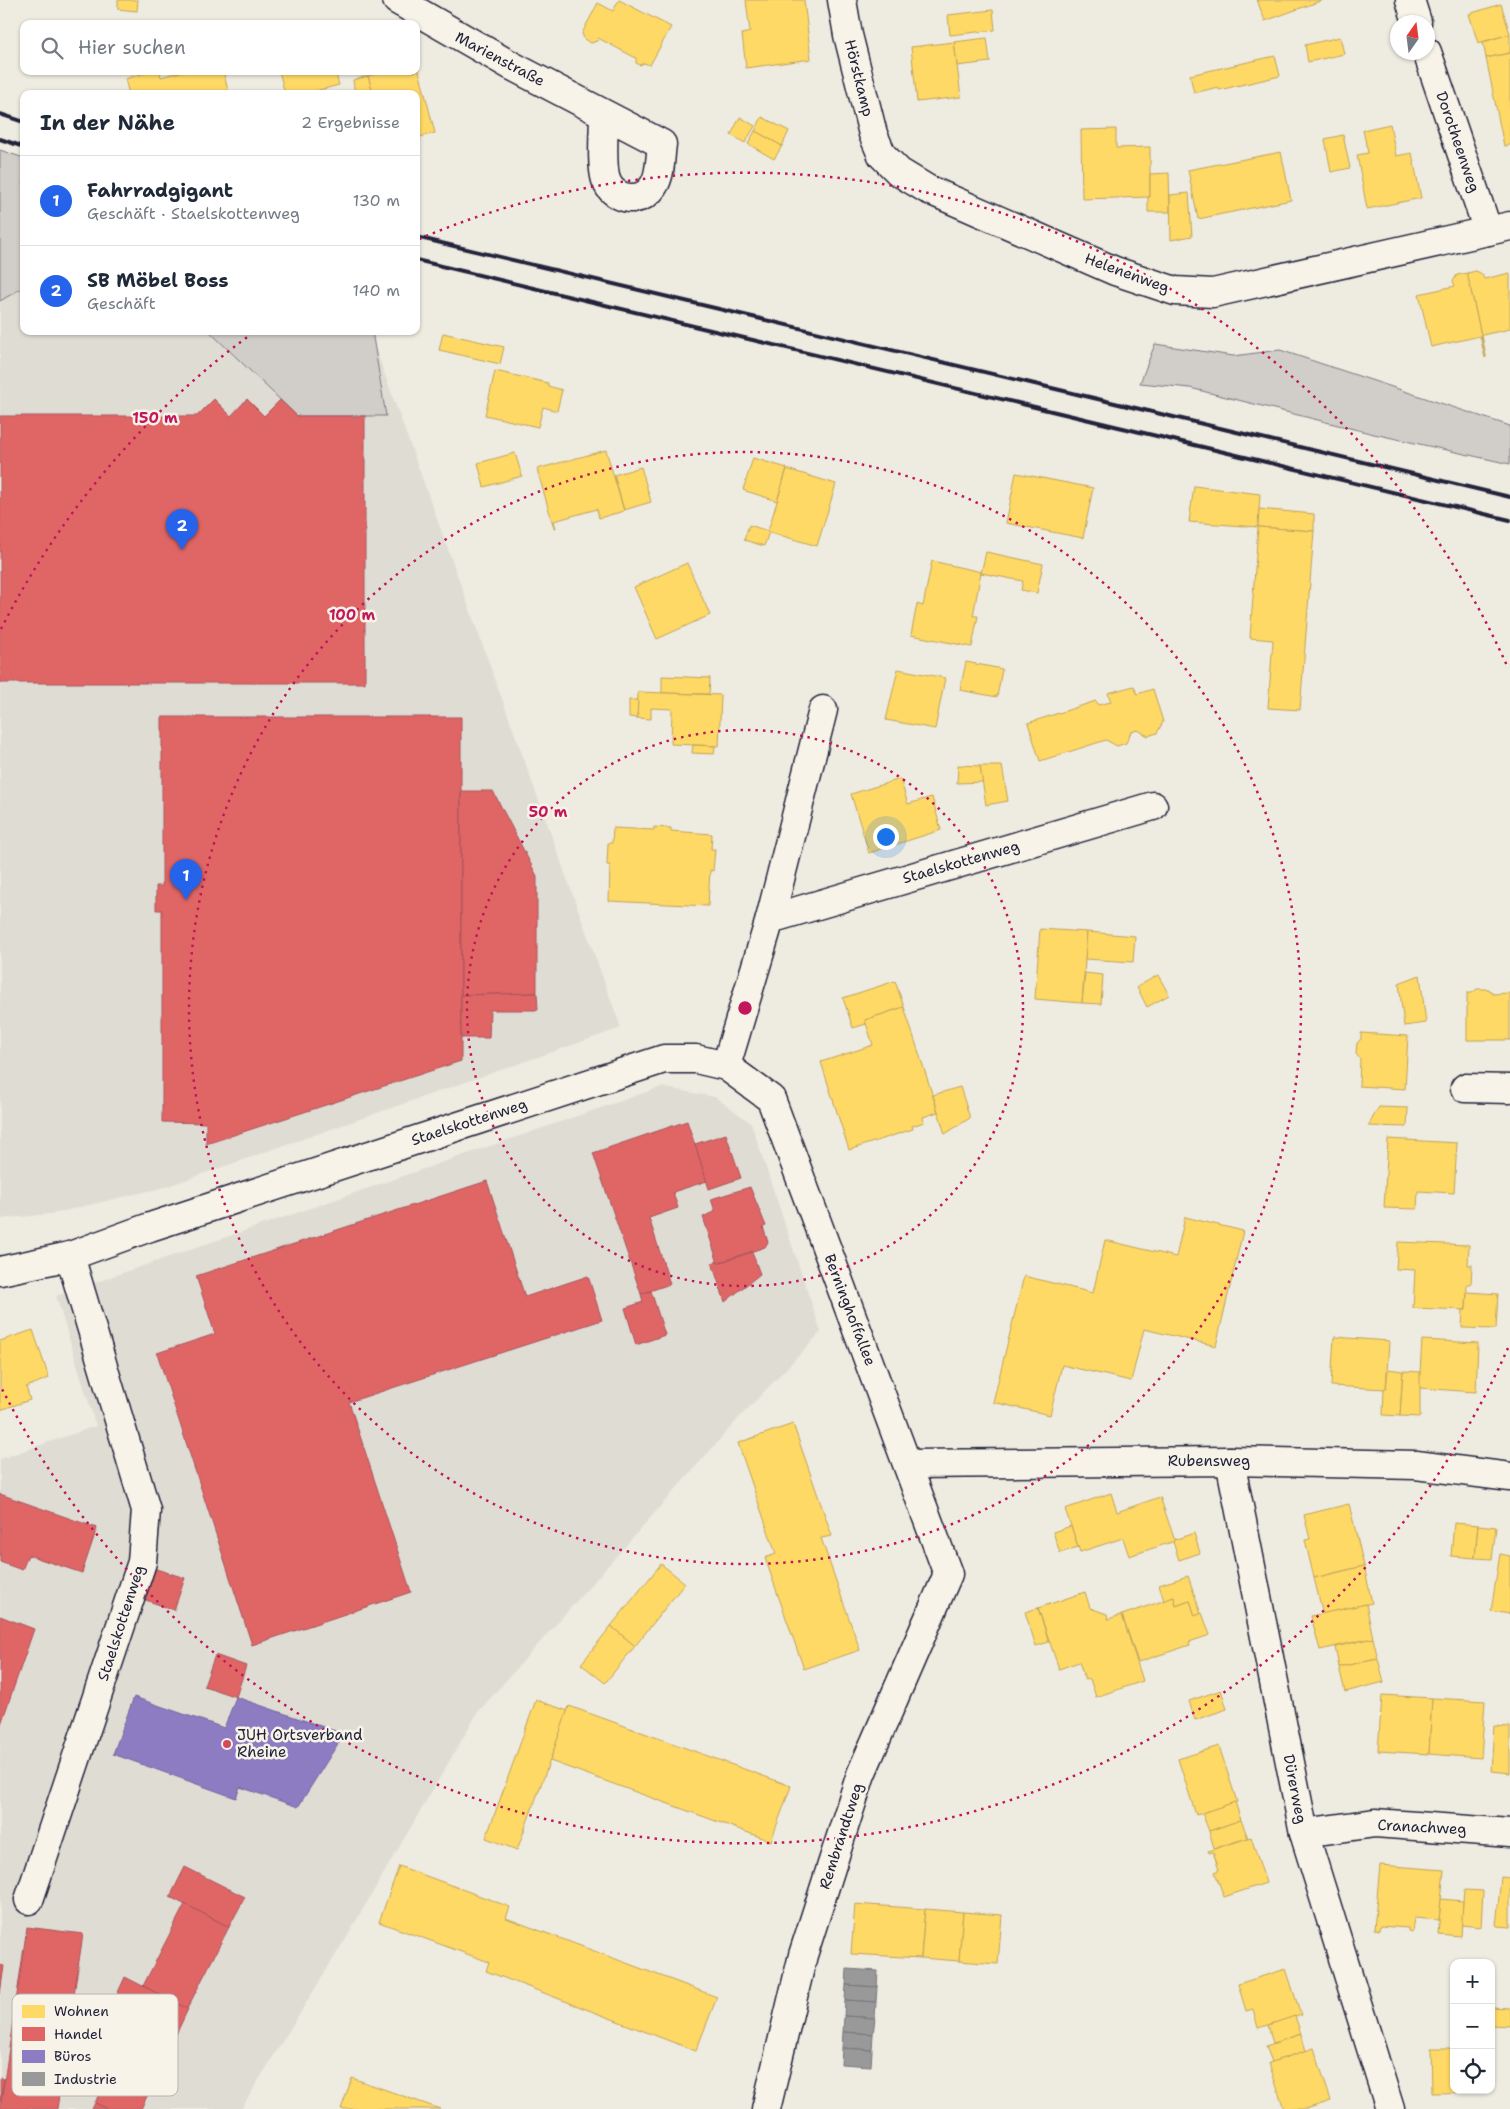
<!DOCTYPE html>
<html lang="de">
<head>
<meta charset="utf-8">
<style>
  body { margin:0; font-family:"Shantell Sans",sans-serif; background:#f2f2f3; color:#1f2937 }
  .controls { position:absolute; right:15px; bottom:15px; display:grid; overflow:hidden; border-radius:10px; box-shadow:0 1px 4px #0004 }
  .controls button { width:45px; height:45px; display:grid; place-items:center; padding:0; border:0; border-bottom:1px solid #e0e1e3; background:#fff; color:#1f2937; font:25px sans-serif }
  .compass { position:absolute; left:1390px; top:15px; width:45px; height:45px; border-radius:50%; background:#fff; box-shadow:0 1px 4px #0004; rotate:14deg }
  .you { position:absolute; left:885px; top:836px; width:18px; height:18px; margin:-12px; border:4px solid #fff; border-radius:50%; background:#1a73e8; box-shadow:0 0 0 8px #1a73e833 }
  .badge { display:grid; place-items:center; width:32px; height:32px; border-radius:50%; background:#2563eb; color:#fff; font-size:16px; font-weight:700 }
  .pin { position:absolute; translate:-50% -41px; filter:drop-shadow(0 1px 2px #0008) }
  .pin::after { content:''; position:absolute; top:26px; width:18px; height:15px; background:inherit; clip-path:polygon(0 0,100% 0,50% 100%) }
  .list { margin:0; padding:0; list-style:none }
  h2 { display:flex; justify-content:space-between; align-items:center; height:65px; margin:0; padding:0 20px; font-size:21px }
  h2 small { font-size:16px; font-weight:400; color:#747a83 }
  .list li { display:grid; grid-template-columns:32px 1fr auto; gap:15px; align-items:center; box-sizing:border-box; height:90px; padding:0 20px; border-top:1px solid #e0e1e3 }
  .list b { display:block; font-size:19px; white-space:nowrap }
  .list p { margin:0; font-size:16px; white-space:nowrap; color:#747a83 }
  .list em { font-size:16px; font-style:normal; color:#747a83 }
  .icon { flex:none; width:28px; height:28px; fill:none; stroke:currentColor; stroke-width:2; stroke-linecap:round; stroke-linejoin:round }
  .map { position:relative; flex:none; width:1510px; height:2109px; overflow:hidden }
  .search { position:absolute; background:#fff; box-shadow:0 1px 4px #0004; left:20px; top:20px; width:400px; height:55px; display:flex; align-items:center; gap:12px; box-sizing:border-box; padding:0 18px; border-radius:10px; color:#747a83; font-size:19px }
  .panel { position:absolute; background:#fff; box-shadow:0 1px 4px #0004; left:20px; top:90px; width:400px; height:245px; border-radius:10px }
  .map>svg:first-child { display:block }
  .built { fill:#dfdcd4 }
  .green { fill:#d1cdc9; stroke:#7a7882 }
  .homes { fill:#ffd966; stroke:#bda259 }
  .shops { fill:#e06666; stroke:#a75259 }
  .offices { fill:#8e7cc3; stroke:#6e619a }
  .industry { fill:#999; stroke:#75757d }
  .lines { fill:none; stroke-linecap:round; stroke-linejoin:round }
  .street-casing { stroke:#22223b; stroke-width:31 }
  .street { stroke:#f7f3e8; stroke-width:28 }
  .rail { stroke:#22223b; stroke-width:4 }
  .ring { fill:none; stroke:#c2185b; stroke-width:2.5; stroke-dasharray:2.5 5 }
  .poi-dot { fill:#d1495b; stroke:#f7f3e8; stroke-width:2 }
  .labels { text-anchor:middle; stroke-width:5; stroke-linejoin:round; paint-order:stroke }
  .street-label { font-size:15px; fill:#22223b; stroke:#f7f3e8 }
  .poi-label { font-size:15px; fill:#22223b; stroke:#f7f3e8; text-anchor:start }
  .key { fill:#f7f3e8; stroke:#b7b4b4; stroke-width:1 }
  .key-label { font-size:14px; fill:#22223b }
  .centre { fill:#c2185b; stroke:#f7f3e8; stroke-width:2.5 }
  .ring-label { font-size:15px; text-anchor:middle; font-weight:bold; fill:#c2185b; stroke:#f7f3e8; stroke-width:5; stroke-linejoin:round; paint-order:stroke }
</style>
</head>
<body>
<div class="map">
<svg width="1510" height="2109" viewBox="0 0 1510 2109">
  <rect width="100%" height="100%" fill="#eeebe1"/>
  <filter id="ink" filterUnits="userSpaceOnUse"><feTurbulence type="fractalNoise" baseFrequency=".02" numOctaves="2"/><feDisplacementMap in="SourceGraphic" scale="10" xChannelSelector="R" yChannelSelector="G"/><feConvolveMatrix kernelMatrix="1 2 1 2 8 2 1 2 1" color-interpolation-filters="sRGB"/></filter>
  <g filter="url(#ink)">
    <g class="built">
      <polygon points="0,156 24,164 24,331 369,331 621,1028 165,1187 51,1214 0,1219"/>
      <polygon points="661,1087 715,1097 751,1123 821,1332 737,1420 478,1712 349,1933 241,2109 0,2109 0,1459 96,1426 56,1296"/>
    </g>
    <g class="green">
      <polygon points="0,150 24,158 24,287 0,301"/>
      <polygon points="209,331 372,331 386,416 297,416"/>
      <polygon points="1155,344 1233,356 1280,350 1510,426 1510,464 1374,434 1190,388 1140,383"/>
    </g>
    <g class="homes">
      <polygon points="118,0 138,0 137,11 118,9"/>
      <polygon points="619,0 671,27 650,65 644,63 640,65 636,63 636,58 598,38 597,41 591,43 584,39 582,33 598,3 613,11"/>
      <polygon points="746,0 804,0 811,59 746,68 742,34 750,32"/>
      <polygon points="1257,0 1323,0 1265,21"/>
      <polygon points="1501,4 1510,34 1478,43 1469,14"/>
      <polygon points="993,10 995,30 950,35 948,15"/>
      <polygon points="1510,34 1510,53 1486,58 1483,42"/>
      <polygon points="1340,37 1344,54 1308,62 1305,45"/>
      <polygon points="987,38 990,62 957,66 954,42"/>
      <polygon points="954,42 961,97 917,102 911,47"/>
      <polygon points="1510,53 1510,145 1504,146 1486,58"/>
      <polygon points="1275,56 1280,76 1219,90 1218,87 1194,93 1190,75"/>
      <polygon points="417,63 435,133 416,138 416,94 373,94 368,76 385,71 416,71"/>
      <polygon points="151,71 160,71 161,77 183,71 223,71 229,94 129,94 125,79"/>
      <polygon points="279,71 335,71 339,85 304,94 285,94"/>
      <polygon points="368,76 373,94 355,94 353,80"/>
      <polygon points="740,117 755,126 745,143 731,135"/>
      <polygon points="762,117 789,131 782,146 755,131"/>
      <polygon points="1390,124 1396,156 1412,153 1421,198 1367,209 1357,155 1368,153 1363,130"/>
      <polygon points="1116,129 1116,148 1150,147 1150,197 1082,199 1081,130"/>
      <polygon points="755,131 782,146 774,159 748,144"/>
      <polygon points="1343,135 1350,168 1331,172 1325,139"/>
      <polygon points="1281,152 1291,200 1198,219 1188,170"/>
      <polygon points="1169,173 1170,212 1148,212 1148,197 1150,197 1150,174"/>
      <polygon points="1189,193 1192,236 1171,240 1170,195"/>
      <polygon points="1476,271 1482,274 1484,279 1510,273 1510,329 1482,335 1486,357 1467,273"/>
      <polygon points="1467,273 1486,357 1485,358 1480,336 1431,347 1419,294 1455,286 1453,281 1457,275"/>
      <polygon points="443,333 504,347 500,364 439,350"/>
      <polygon points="495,371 548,383 548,386 562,390 557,411 543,407 538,427 485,415"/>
      <polygon points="606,450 624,511 599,518 597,509 554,521 556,528 554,528 537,469"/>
      <polygon points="515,453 522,476 484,487 478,463"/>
      <polygon points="753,458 787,468 777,501 743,490"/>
      <polygon points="641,467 651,502 624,510 614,475"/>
      <polygon points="787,469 836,484 817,546 769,532 764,546 744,540 749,525 768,531"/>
      <polygon points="1016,473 1093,488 1083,538 1006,523"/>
      <polygon points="1194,486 1260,494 1258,527 1189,522"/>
      <polygon points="1259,509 1314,514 1314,531 1258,527"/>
      <polygon points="1258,527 1314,531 1300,710 1268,708 1273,640 1250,638"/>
      <polygon points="986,552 1043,564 1037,593 1021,590 1023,581 981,573"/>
      <polygon points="932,561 981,572 973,616 978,616 972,647 911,635 917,604 923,606"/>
      <polygon points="687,563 710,615 657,639 634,587"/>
      <polygon points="966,662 1002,669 997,697 960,690"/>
      <polygon points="898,669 945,678 935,729 886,720"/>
      <polygon points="662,676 710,678 709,694 662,693"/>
      <polygon points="1134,686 1137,694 1153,689 1163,722 1157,733 1148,736 1138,730 1131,732 1126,743 1117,746 1106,740 1040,761 1028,723 1096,701 1098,705 1111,702 1108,693"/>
      <polygon points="638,692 721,695 719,746 671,744 672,709 651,708 651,719 637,718"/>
      <polygon points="629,700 638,700 637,718 629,717"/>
      <polygon points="693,745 715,746 714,754 692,753"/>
      <polygon points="958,765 980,766 983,782 957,783"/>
      <polygon points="980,766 1002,766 1008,801 986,805"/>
      <polygon points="900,779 908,804 932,797 941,830 869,853 851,794"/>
      <polygon points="654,827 671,828 671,831 712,834 711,849 715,849 713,871 710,870 708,906 609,901 610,865 607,865 608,843 612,843 613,828 654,830"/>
      <polygon points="1040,929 1087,932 1082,1003 1035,999"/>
      <polygon points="1087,932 1135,936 1133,962 1085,959"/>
      <polygon points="1085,973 1103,975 1101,1004 1082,1003"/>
      <polygon points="1158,975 1169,995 1147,1007 1137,987"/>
      <polygon points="1420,975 1426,1023 1404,1026 1399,983"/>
      <polygon points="895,981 904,1007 865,1020 866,1024 853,1028 843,998"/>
      <polygon points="1477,989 1489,989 1493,994 1510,993 1510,1040 1467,1040 1467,993 1472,993"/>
      <polygon points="904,1007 938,1112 923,1117 924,1122 912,1126 913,1129 849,1150 821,1062 873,1045 865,1020"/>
      <polygon points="1361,1033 1408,1036 1405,1089 1359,1086 1360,1059 1356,1054 1357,1043 1361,1039"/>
      <polygon points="960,1087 970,1118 945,1134 933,1095"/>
      <polygon points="1379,1107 1408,1108 1407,1127 1368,1126"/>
      <polygon points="1388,1139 1457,1143 1454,1193 1418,1191 1417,1209 1384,1208"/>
      <polygon points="1185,1217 1243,1231 1216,1346 1144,1329 1131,1381 1062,1365 1050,1415 993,1402 1024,1276 1093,1293 1105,1240 1176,1257"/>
      <polygon points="1398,1242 1469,1245 1468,1265 1472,1265 1471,1284 1467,1284 1466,1310 1413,1308 1415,1270 1396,1269"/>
      <polygon points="1467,1292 1498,1294 1496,1329 1462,1328 1463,1310 1466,1310"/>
      <polygon points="33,1330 49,1378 26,1387 30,1400 0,1410 0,1341"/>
      <polygon points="1334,1337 1389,1341 1386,1389 1331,1386"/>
      <polygon points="1422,1340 1478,1343 1476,1392 1419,1388"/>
      <polygon points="1388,1369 1403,1371 1400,1416 1383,1415 1384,1389 1386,1389"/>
      <polygon points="1403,1371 1420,1372 1420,1417 1400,1416"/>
      <polygon points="793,1424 832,1536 821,1538 860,1650 804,1669 765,1558 776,1554 738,1443"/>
      <polygon points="1111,1493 1117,1512 1160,1497 1175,1541 1129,1556 1123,1538 1080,1552 1065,1509"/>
      <polygon points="1349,1504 1364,1566 1314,1578 1305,1540 1310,1539 1304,1515"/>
      <polygon points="1454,1523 1478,1525 1475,1558 1451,1556"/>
      <polygon points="1478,1525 1496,1527 1492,1559 1475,1558"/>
      <polygon points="1071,1526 1078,1547 1060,1553 1053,1532"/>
      <polygon points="1194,1533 1200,1553 1179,1560 1173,1542 1174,1540"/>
      <polygon points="1500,1554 1510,1556 1510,1614 1491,1611"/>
      <polygon points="661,1564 685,1583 635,1646 611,1626"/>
      <polygon points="1364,1566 1372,1603 1323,1614 1314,1578"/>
      <polygon points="1188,1576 1201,1614 1195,1616 1190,1601 1176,1606 1174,1597 1164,1601 1159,1585"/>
      <polygon points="1085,1592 1090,1608 1107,1614 1108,1619 1122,1615 1143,1681 1096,1697 1090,1679 1085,1680 1079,1662 1059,1669 1038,1608"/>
      <polygon points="1174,1597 1176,1606 1190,1601 1195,1616 1202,1613 1210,1635 1189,1642 1190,1645 1138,1662 1122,1615"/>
      <polygon points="1366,1604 1373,1638 1320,1650 1311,1616"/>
      <polygon points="1038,1608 1049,1642 1036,1646 1025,1612"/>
      <polygon points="611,1626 635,1646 605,1683 581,1664"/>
      <polygon points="1373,1638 1378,1659 1339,1667 1335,1647"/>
      <polygon points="1378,1659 1384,1682 1345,1692 1339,1667"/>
      <polygon points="1221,1690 1227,1709 1195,1720 1189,1701"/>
      <polygon points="1382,1695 1432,1698 1429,1754 1378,1751"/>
      <polygon points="1432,1698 1485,1701 1481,1758 1429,1754"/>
      <polygon points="536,1700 568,1711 517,1850 486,1838"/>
      <polygon points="569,1706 791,1786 771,1841 550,1761"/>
      <polygon points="1494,1726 1510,1727 1510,1773 1491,1771"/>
      <polygon points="1219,1746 1237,1802 1196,1815 1178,1759"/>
      <polygon points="1235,1802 1241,1820 1209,1831 1202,1813"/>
      <polygon points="1241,1820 1248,1838 1214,1848 1209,1831"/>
      <polygon points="1251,1837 1266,1883 1224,1897 1215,1872 1219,1870 1213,1852 1209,1853 1208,1851"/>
      <polygon points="1380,1865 1444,1870 1439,1920 1414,1918 1412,1932 1408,1931 1408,1928 1380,1926 1379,1930 1374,1929"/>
      <polygon points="399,1866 510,1907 506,1918 717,1997 696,2051 486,1971 489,1962 379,1922"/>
      <polygon points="1501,1877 1510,1878 1510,1927 1496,1926"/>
      <polygon points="1464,1890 1483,1891 1481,1927 1461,1925"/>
      <polygon points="1441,1899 1463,1901 1461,1936 1438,1934"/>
      <polygon points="855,1904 925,1909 921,1958 851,1954"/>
      <polygon points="925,1909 963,1912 959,1961 921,1958"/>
      <polygon points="963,1912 1002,1915 998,1964 959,1961"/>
      <polygon points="1286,1969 1301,2015 1258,2028 1253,2009 1246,2011 1238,1984"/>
      <polygon points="1491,2007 1510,2008 1510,2026 1491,2025"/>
      <polygon points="1295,2016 1301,2034 1273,2043 1268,2025"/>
      <polygon points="1301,2034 1306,2051 1272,2062 1266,2046"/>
      <polygon points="1314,2048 1331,2101 1306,2109 1284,2109 1269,2063"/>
      <polygon points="1431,2048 1454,2048 1454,2090 1483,2090 1483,2092 1432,2093"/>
      <polygon points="352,2078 440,2109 341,2109"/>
    </g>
    <g class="shops">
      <polygon points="214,399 231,416 247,399 264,416 280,400 297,416 365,416 365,683 0,683 0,416 197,416"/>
      <polygon points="162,717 461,717 461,1061 206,1144 206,1123 162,1122 162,910 156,910 156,886 162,886"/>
      <polygon points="461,791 493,791 537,876 537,993 461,995"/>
      <polygon points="537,993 538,1010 490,1010 489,1038 461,1038 461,995"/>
      <polygon points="687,1121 707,1181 673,1192 678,1208 649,1218 670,1284 641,1294 593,1153"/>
      <polygon points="726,1134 741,1178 709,1189 695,1144"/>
      <polygon points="487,1181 525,1297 588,1276 602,1320 349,1402 411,1592 252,1645 157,1353 215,1334 196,1276"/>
      <polygon points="750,1187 766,1226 763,1227 768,1242 765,1247 718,1263 703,1217 715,1211 711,1199"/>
      <polygon points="752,1252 760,1274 725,1302 712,1263 718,1261 718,1263"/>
      <polygon points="651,1291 665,1335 636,1345 625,1308 643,1302 641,1294"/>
      <polygon points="0,1494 97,1528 82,1573 28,1555 22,1570 0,1562"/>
      <polygon points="153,1568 185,1578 174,1610 143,1599"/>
      <polygon points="0,1616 34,1629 0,1727"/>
      <polygon points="215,1655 246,1666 236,1697 204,1686"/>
      <polygon points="185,1867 245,1897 229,1927 170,1897"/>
      <polygon points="185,1904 229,1927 187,2009 143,1986"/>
      <polygon points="27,1927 83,1934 57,2109 0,2109"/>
      <polygon points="0,1965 4,1966 0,1994"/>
      <polygon points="125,1977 188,2009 141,2109 108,2109 95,2103 107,2076 85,2065"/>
      <polygon points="0,2078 4,2079 0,2103"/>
      <polygon points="95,2103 108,2109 92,2109"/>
    </g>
    <polygon class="offices" points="134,1697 224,1728 236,1697 344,1734 298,1807 240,1787 236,1798 113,1754"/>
    <g class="industry">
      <polygon points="847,1969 878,1971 877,1987 846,1985"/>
      <polygon points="846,1985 877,1987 876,2002 845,2000"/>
      <polygon points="845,2000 876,2002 875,2018 844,2016"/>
      <polygon points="844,2016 875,2018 873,2034 843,2032"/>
      <polygon points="843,2032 873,2034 872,2050 842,2048"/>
      <polygon points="842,2048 872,2050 871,2066 841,2064"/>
    </g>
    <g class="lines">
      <defs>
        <g id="street">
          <path d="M397,0L512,66L662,144C660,157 661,174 654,185C643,205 613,201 606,180C601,165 604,131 604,114"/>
          <polyline points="842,0 848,35 873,134 882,155 899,172 927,189 1115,271 1175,291 1213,293 1510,226"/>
          <polyline points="1410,0 1417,22"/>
          <polyline points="1427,52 1488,231"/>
          <polyline points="770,919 1153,806"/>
          <polyline points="726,1066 770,919 823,710"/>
          <polyline points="1465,1088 1510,1089"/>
          <polyline points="0,1271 70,1256 150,1227 664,1059 696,1059 726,1066 771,1099 948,1574 861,1774 803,1955 766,2109"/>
          <polyline points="1230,1461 1304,1833 1390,2109"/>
          <polyline points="908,1464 1230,1461 1416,1465 1510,1477"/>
          <polyline points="1304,1833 1375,1823 1510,1833"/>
          <polyline points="29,1900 142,1562 146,1510 70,1256"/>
        </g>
      </defs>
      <use href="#street" class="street-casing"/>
      <use href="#street" class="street"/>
      <g class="rail">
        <polyline points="0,114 24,122"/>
        <polyline points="0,139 24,147"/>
        <polyline points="416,237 1510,497"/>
        <polyline points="416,260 1510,520"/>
      </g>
    </g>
  </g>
  <g class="ring">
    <circle cx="745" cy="1008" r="278"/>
    <circle cx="745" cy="1008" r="556"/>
    <path d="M1508 1348A835 835 0 0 1 1 1387M1 629A835 835 0 0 1 254 332M419 239A835 835 0 0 1 1508 668"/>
  </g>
  <circle class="poi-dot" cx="227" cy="1744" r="5"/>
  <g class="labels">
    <g class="street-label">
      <text transform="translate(500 59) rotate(28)" y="5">Marienstraße</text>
      <text transform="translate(859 78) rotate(76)" y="5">Hörstkamp</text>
      <text transform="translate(1458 142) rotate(71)" y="5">Dorotheenweg</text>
      <text transform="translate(1127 273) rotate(20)" y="5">Helenenweg</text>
      <text transform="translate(961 862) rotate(-16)" y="5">Staelskottenweg</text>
      <text transform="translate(469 1122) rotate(-18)" y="5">Staelskottenweg</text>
      <text transform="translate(850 1310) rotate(69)" y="5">Berninghoffallee</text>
      <text x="1209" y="1466">Rubensweg</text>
      <text transform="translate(121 1623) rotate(-72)" y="5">Staelskottenweg</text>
      <text transform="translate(1295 1789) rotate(79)" y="5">Dürerweg</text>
      <text transform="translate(1422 1827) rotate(3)" y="5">Cranachweg</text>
      <text transform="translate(841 1836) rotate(-72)" y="5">Rembrandtweg</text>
    </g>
    <g class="poi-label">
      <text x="237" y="1740">JUH Ortsverband<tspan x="237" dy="17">Rheine</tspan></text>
    </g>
  </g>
  <rect x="12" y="1994" width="166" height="102" rx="8" class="key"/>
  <rect x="22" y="2005" width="23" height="13" fill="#ffd966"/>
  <rect x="22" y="2027" width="23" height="14" fill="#e06666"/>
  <rect x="22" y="2050" width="23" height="13" fill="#8e7cc3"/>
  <rect x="22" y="2072" width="23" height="14" fill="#999"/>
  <g class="key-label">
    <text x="54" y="2016">Wohnen</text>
    <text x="54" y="2039">Handel</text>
    <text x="54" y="2061">Büros</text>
    <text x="54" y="2084">Industrie</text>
  </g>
  <circle cx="745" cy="1008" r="8" class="centre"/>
  <g class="ring-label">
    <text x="155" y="423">150 m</text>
    <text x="352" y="620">100 m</text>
    <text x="548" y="817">50 m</text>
  </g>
</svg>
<div class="controls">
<button>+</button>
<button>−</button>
<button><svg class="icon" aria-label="locate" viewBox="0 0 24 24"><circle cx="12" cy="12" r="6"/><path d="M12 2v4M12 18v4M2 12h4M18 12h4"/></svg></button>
</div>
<svg class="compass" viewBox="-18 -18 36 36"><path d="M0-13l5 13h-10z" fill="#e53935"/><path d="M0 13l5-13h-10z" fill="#747a83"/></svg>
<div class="you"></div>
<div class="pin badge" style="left:186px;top:900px">1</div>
<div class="pin badge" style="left:182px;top:550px">2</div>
<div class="search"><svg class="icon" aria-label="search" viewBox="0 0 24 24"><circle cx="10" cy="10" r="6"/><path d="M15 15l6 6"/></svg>Hier suchen</div>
<section class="panel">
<h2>In der Nähe<small>2 Ergebnisse</small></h2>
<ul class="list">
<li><span class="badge">1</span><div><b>Fahrradgigant</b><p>Geschäft · Staelskottenweg</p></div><em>130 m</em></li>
<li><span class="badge">2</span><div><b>SB Möbel Boss</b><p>Geschäft</p></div><em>140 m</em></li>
</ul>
</section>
</div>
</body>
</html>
